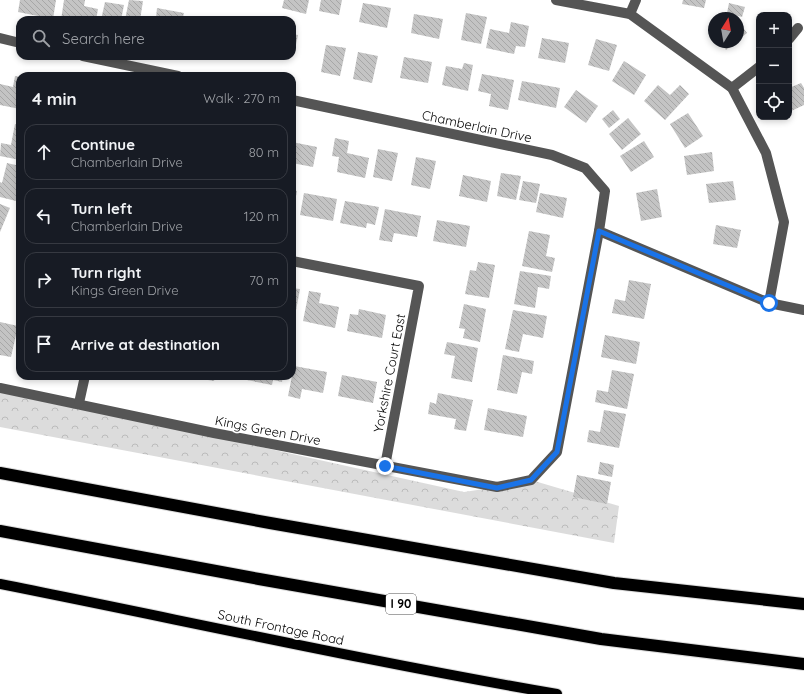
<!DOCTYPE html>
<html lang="en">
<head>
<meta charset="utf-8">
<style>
  body { margin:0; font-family:Quicksand,sans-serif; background:#242831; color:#f1f3f6 }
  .controls { position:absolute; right:12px; top:12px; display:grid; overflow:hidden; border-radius:8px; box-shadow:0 2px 6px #0003 }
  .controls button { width:36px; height:36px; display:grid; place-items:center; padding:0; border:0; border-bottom:1px solid #363941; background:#171b24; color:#f1f3f6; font:20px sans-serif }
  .compass { position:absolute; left:708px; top:12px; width:36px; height:36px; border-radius:50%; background:#171b24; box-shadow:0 2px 6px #0003; rotate:11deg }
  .stop { position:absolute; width:12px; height:12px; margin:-9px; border:3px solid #1a73e8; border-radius:50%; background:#fff }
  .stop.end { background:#1a73e8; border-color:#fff; box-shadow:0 1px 4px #0008 }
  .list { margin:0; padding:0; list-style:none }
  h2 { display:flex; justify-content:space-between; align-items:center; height:52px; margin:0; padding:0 16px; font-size:17px }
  h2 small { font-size:13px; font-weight:400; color:#9ea1a6 }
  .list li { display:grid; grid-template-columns:26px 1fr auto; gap:12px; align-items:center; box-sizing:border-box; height:56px; margin:0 8px 8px; padding:0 8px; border:1px solid #363941; border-radius:12px }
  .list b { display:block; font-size:15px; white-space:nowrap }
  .list p { margin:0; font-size:13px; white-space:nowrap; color:#9ea1a6 }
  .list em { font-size:13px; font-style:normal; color:#9ea1a6 }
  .icon { flex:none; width:22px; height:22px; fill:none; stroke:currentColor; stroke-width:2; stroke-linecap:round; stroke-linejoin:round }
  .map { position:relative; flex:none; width:804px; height:694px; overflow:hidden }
  .search { position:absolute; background:#171b24; box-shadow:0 2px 6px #0003; left:16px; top:16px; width:280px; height:44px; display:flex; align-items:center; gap:10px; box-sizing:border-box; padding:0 14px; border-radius:12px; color:#9ea1a6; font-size:15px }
  .panel { position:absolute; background:#171b24; box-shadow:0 2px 6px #0003; left:16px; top:72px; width:280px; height:308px; border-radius:12px }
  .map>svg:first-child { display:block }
  .park { fill:url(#park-crowns) }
  .building { fill:url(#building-back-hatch) }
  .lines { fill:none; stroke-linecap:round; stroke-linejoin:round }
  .major-casing { stroke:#dbdbdb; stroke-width:12 }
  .highway-casing { stroke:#dbdbdb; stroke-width:14 }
  .minor { stroke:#555; stroke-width:10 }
  .major { stroke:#000; stroke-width:10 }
  .highway { stroke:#000; stroke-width:12 }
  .route { stroke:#1a73e8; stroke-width:5 }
  .labels { text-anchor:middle; stroke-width:3.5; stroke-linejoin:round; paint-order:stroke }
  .shield { fill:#fff; stroke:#4c4c4c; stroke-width:1 }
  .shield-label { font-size:12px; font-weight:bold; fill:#000 }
  .street-label { font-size:13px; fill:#000; stroke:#fff }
</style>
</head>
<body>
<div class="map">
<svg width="804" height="694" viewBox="0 0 804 694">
  <defs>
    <pattern id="park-crowns" width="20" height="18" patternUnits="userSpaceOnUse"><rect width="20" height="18" fill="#dcdcdc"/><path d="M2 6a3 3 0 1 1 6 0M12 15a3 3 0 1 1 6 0" fill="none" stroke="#bbb"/></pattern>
    <pattern id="building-back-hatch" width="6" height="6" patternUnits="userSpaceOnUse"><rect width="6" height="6" fill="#c4c4c4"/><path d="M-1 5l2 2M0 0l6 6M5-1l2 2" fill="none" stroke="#a7a7a7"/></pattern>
  </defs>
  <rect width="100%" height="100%" fill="#fff"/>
  <polygon class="park" points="0,389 464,492 497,487 531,480 619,506 614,543 0,427"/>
  <g class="building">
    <polygon points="20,0 56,0 53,19 18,12"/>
    <polygon points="64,0 85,0 84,6 98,9 96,20 61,20"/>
    <polygon points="129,0 143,1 140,20 125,20"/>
    <polygon points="284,0 309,0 306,14 282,8"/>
    <polygon points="321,0 342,0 339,15 319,11"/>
    <polygon points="683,0 706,0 704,8 682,4"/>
    <polygon points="105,2 124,5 121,20 101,20"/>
    <polygon points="363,3 391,8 387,28 359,22"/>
    <polygon points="729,3 745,7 742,17 727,13"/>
    <polygon points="157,8 184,13 182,20 147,20 148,16 156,18"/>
    <polygon points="466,13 487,17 481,44 461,40"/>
    <polygon points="414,14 443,19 439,39 411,33"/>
    <polygon points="738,21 747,33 738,40"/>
    <polygon points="511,22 529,26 525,47 516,46 514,54 486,48 490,29 509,33"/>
    <polygon points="292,34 298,35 294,54 292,54"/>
    <polygon points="542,38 569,43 565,63 538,58"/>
    <polygon points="596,39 617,45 609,71 588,65"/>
    <polygon points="720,42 736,42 726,50"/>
    <polygon points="326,45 346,48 340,76 321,72"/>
    <polygon points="358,52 378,56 372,83 353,79"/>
    <polygon points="404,57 432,62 428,83 400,78"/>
    <polygon points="624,61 646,75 634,95 612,81"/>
    <polygon points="464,63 473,65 468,91 442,85 446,66 462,69"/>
    <polygon points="482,74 514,80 508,110 489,106 491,94 478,91"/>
    <polygon points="15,76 20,77 20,109 0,105 0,84 13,87"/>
    <polygon points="522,81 560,88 556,108 518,100"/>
    <polygon points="801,83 804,88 804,105 789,112 789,88"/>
    <polygon points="658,85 670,95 680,85 689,94 665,120 644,101"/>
    <polygon points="576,90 598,106 586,123 564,107"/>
    <polygon points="613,110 620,119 609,128 602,119"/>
    <polygon points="688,113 703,136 685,148 670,124"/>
    <polygon points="628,118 641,134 622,150 609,134"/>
    <polygon points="15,124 20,125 20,160 0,156 1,143 11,145"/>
    <polygon points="335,138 349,141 347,153 369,158 365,178 337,172 339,157 332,156"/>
    <polygon points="644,141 654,157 631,172 620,156"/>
    <polygon points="292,142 317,147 313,167 292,163"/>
    <polygon points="378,149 398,153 392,181 373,177"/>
    <polygon points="712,152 714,171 687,175 684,156"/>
    <polygon points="416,157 436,161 430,189 411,185"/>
    <polygon points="7,163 20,166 20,202 0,197 0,182 2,183"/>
    <polygon points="501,173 521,176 516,200 497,196"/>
    <polygon points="463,175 491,181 487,202 459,196"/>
    <polygon points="523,181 540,184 536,203 519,200"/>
    <polygon points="733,181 736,200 709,203 706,184"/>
    <polygon points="657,189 662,217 641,221 636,193"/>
    <polygon points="292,190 297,191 293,211 292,211"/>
    <polygon points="304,193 337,199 333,221 300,215"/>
    <polygon points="540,193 567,198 563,218 536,212"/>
    <polygon points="345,201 379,207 375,225 367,223 366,228 340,223"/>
    <polygon points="0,204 10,208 0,232"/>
    <polygon points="385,209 421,216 417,237 394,233 392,242 379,240"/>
    <polygon points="437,220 470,226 466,247 433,241"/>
    <polygon points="716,225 741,230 737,248 713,244"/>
    <polygon points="529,231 550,235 546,256 555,258 552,272 522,266"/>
    <polygon points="478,262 495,265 489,298 465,294 470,270 476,271"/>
    <polygon points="520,271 551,276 549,289 538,287 535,308 514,304"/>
    <polygon points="629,280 651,284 644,319 612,313 615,299 625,301"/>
    <polygon points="292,288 300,289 294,321 292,320"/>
    <polygon points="309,291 321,293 319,303 339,307 335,328 303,321"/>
    <polygon points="464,304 486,309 480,342 463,338 465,329 459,328"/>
    <polygon points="359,309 386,315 382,338 347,331 350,314 358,315"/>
    <polygon points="513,310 547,316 543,338 523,334 519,352 505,349"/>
    <polygon points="0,322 18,326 11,357 0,355"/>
    <polygon points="605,335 640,342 636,364 601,357"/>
    <polygon points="447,342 478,348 472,382 451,378 455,356 444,354"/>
    <polygon points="503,355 534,361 532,374 522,372 517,394 497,390"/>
    <polygon points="294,366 327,372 323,393 302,389 300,399 288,396"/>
    <polygon points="612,370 634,374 627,409 595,402 597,390 608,392"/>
    <polygon points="342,375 377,382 373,403 338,396"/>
    <polygon points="203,376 215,376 214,381 202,379"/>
    <polygon points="247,376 283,376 282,382 273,380 272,385 247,380"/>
    <polygon points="438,393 473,400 466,431 454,429 456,419 428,414 430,402 436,404"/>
    <polygon points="488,408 527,416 523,437 484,430"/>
    <polygon points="604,410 626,414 619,448 587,442 589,430 600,432"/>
    <polygon points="600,462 614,465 612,477 598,474"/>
    <polygon points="577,475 611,482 607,504 573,497"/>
  </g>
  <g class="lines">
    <defs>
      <path id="major" d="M0,584C186,621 371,662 557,694"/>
      <g id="highway">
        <polyline points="0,473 270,523 614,583 804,604"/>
        <polyline points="0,531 259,579 601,639 804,664"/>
      </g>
    </defs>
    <use href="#major" class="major-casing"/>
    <use href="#highway" class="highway-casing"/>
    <g class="minor">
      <polyline points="556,0 630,14 732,88 766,153 784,222 769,303"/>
      <polyline points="630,14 636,0"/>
      <polyline points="0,38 20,43"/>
      <polyline points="789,39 798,28"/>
      <polyline points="83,56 178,76"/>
      <polyline points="732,88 759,67"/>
      <polyline points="292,100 552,155 585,168 605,191 599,231 769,303 804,310"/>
      <polyline points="292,261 419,286 385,466"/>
      <polyline points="0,388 214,433 497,487 531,480 557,452 599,231"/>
      <polyline points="79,403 85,376"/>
    </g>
    <use href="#major" class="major"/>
    <use href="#highway" class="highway"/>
  </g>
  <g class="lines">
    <polyline class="route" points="385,466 497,488 531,480 557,452 599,231 769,303"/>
  </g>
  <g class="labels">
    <rect class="shield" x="386" y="594" width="30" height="20" rx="3"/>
    <g class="shield-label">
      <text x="401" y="608">I 90</text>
    </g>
    <g class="street-label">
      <text transform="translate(477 126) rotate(12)" y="5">Chamberlain Drive</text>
      <text transform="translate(389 373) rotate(-79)" y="5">Yorkshire Court East</text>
      <text transform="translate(268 430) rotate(11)" y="5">Kings Green Drive</text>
      <text transform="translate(281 627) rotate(12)" y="5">South Frontage Road</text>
    </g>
  </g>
</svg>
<div class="controls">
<button>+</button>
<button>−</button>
<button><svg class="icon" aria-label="locate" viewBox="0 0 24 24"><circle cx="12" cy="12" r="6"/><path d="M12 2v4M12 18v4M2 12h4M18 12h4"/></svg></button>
</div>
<svg class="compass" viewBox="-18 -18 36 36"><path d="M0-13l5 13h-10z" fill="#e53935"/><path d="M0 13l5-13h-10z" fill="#9ea1a6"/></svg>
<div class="stop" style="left:769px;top:303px"></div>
<div class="stop end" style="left:385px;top:466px"></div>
<div class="search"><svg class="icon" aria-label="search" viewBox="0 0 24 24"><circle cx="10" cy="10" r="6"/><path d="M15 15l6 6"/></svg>Search here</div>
<section class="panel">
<h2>4 min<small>Walk · 270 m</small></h2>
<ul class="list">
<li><svg class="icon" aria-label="ahead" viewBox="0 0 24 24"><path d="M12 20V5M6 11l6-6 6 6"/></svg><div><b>Continue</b><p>Chamberlain Drive</p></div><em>80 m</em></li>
<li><svg class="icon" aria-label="left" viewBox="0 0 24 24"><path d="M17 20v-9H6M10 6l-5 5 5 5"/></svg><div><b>Turn left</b><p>Chamberlain Drive</p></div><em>120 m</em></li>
<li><svg class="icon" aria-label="right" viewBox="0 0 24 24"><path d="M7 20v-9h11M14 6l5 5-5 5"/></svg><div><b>Turn right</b><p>Kings Green Drive</p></div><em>70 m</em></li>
<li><svg class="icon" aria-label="arrive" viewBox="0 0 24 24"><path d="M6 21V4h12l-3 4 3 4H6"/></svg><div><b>Arrive at destination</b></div></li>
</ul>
</section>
</div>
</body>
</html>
